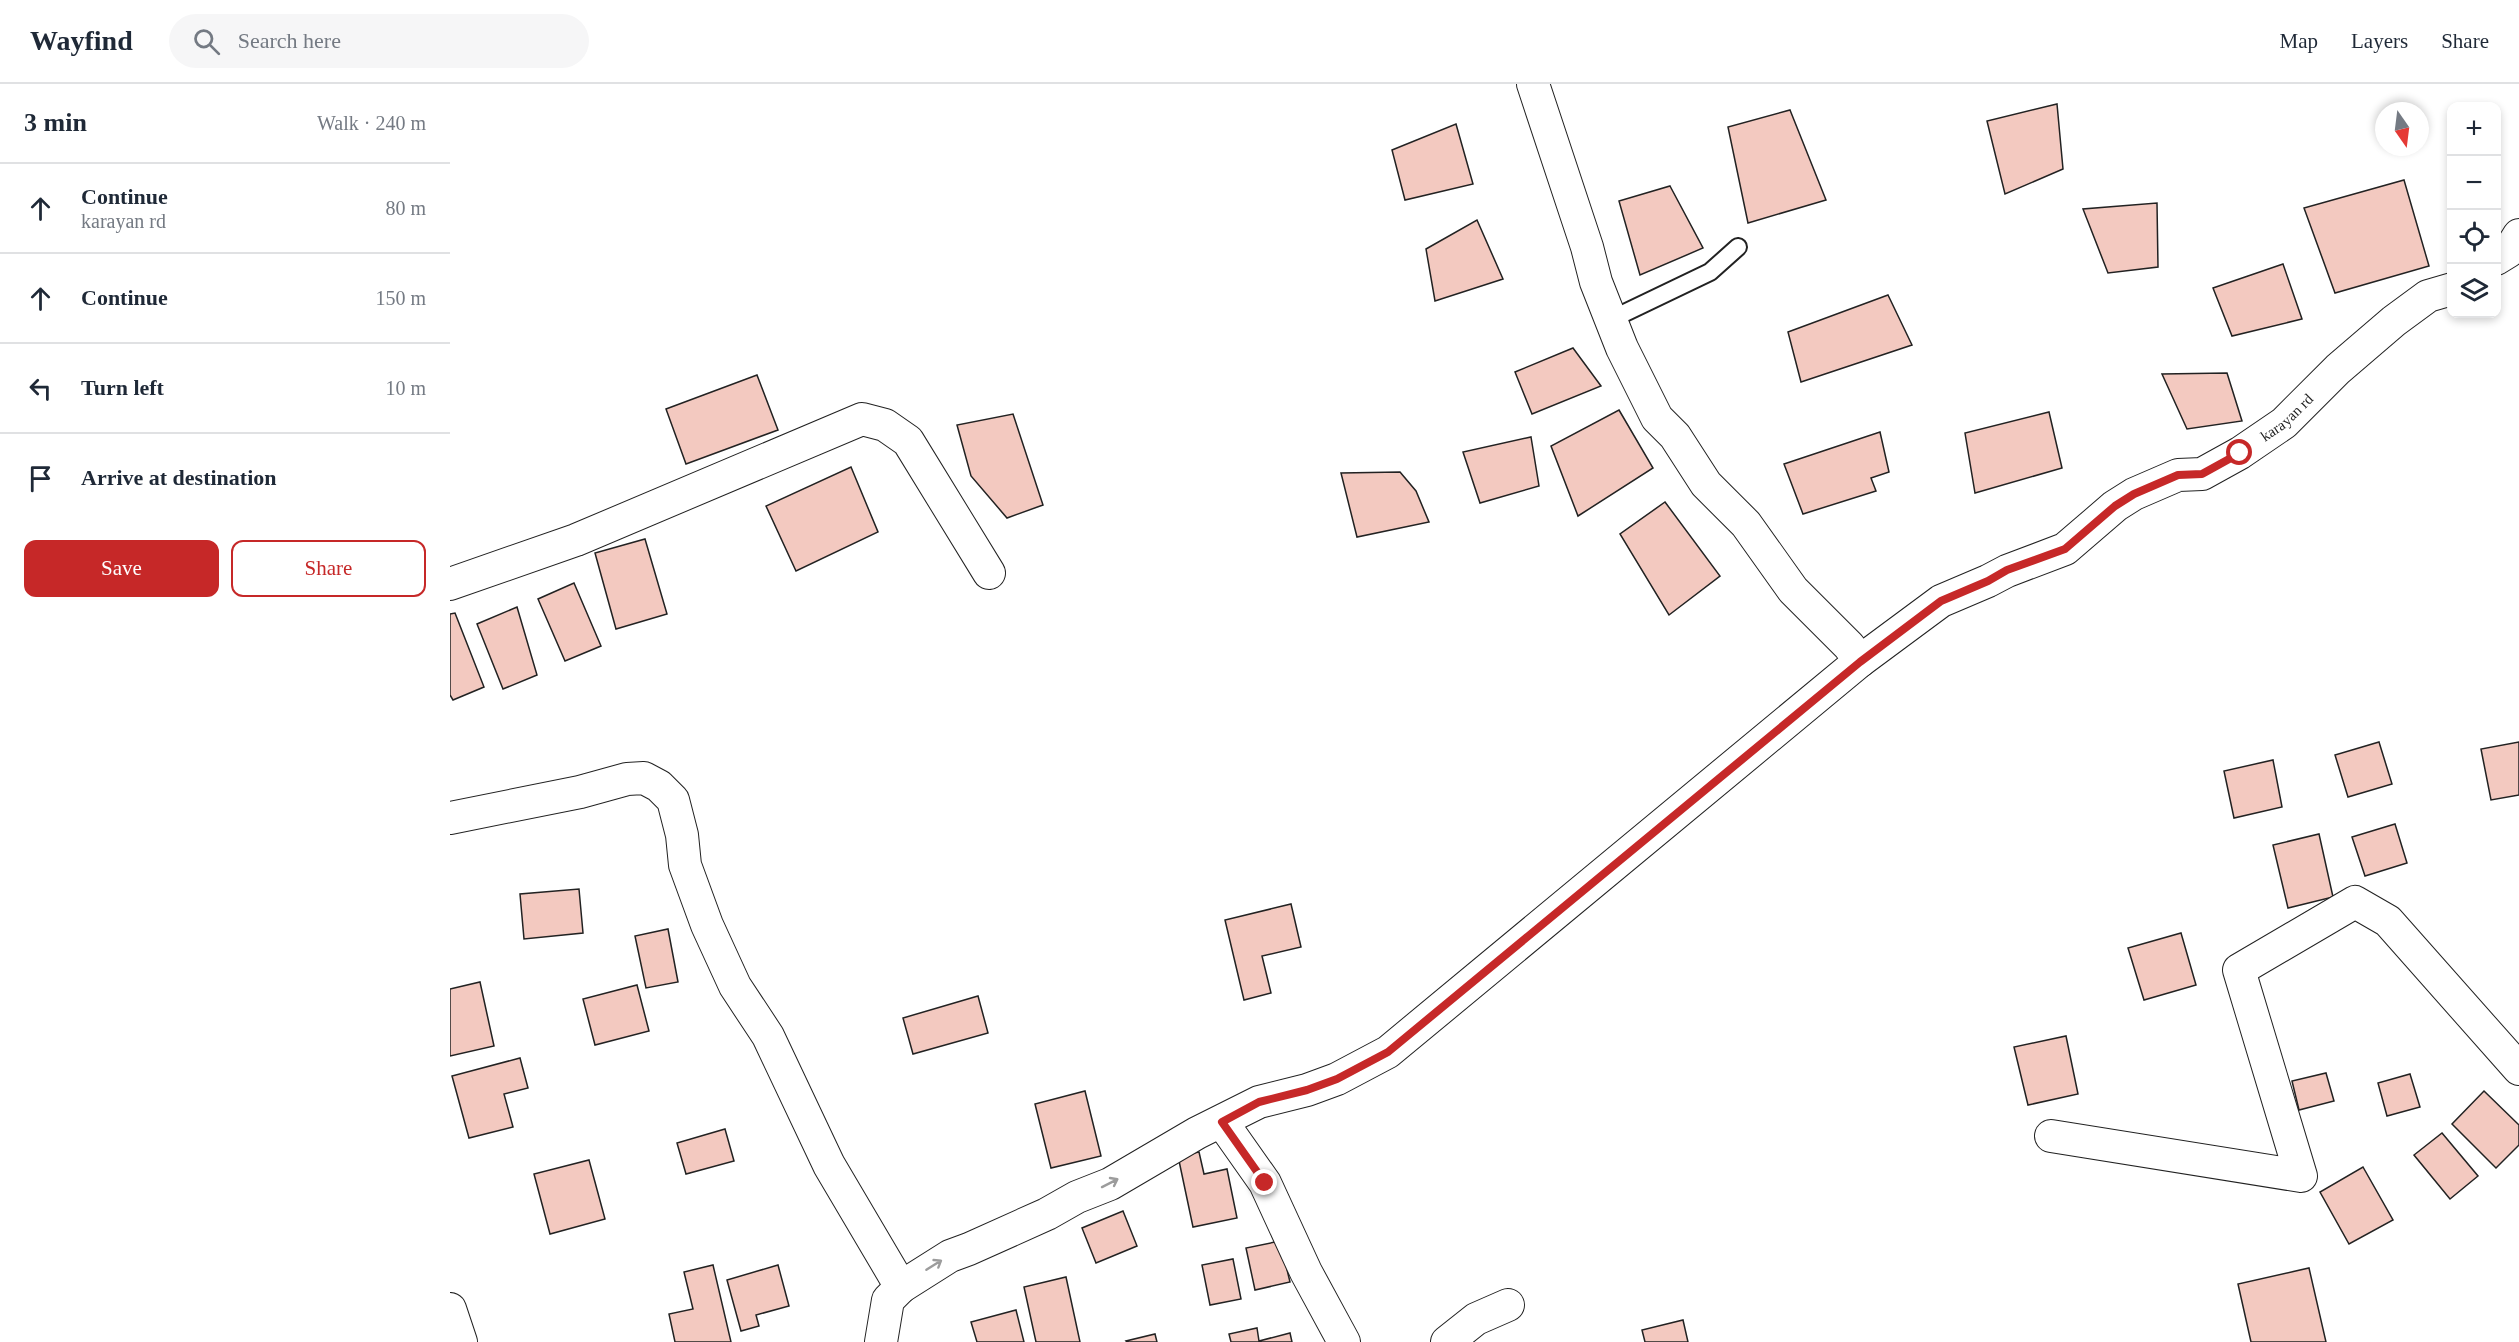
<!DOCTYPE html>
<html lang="en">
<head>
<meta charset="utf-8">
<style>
  body { margin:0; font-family:"Times New Roman",serif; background:#f6f6f7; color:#1f2937 }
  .controls { position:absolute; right:18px; top:18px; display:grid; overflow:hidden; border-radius:12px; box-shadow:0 3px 9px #0003 }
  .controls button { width:54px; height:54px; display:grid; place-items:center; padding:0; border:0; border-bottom:2px solid #e0e1e3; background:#fff; color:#1f2937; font:30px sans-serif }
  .compass { position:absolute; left:1925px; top:18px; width:54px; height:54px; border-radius:50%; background:#fff; box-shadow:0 3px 9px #0003; rotate:166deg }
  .stop { position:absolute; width:18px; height:18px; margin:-14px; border:4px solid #c62828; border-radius:50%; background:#fff }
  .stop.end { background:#c62828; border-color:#fff; box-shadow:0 2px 6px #0008 }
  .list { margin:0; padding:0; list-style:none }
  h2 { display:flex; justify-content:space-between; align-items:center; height:78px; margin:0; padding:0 24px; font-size:26px }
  h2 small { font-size:20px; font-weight:400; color:#747a83 }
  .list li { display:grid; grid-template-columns:39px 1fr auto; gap:18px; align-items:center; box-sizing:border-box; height:90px; padding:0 24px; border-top:2px solid #e0e1e3 }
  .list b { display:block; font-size:22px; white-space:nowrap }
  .list p { margin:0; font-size:20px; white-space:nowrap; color:#747a83 }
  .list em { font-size:20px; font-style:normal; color:#747a83 }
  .actions { display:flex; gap:12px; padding:18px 24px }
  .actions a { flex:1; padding:14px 0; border:2px solid #c62828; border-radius:12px; text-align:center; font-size:21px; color:#c62828 }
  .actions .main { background:#c62828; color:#fff }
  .icon { flex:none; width:33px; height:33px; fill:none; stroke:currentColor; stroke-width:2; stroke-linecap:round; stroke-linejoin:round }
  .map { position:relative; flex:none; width:2069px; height:1258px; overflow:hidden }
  header { display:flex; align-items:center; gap:36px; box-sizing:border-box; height:84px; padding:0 30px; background:#fff; border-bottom:2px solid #e0e1e3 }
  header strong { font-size:28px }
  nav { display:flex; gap:33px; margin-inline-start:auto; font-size:21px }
  .search { width:420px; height:54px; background:#f6f6f7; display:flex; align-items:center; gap:15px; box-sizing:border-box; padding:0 21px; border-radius:33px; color:#747a83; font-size:22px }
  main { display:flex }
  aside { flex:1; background:#fff }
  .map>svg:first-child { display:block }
  .building { fill:#f3c9c0; stroke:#222; stroke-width:1.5 }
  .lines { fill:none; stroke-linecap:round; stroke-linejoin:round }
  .lane-casing { stroke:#222; stroke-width:20 }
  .street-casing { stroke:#222; stroke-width:34 }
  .lane { stroke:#fff; stroke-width:16 }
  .street { stroke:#fff; stroke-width:32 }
  .oneway { stroke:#9c9c9c }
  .route { stroke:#c62828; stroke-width:8 }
  .labels { text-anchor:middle; stroke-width:4.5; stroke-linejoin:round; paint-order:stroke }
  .street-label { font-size:15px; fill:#222; stroke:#fff }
</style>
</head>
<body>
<header>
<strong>Wayfind</strong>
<div class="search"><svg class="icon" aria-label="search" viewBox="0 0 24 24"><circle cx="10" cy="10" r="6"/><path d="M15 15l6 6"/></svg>Search here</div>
<nav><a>Map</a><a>Layers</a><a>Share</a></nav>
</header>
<main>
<aside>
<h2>3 min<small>Walk · 240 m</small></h2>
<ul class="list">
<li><svg class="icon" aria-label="ahead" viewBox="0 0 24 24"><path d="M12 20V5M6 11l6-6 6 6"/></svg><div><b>Continue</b><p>karayan rd</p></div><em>80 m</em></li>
<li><svg class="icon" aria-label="ahead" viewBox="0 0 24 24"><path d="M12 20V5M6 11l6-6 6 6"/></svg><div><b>Continue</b></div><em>150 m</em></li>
<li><svg class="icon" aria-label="left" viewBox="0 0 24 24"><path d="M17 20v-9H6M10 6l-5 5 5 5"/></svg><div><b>Turn left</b></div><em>10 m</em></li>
<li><svg class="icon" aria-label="arrive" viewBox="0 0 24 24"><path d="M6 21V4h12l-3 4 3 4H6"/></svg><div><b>Arrive at destination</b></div></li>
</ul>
<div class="actions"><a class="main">Save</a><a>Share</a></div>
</aside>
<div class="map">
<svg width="2069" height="1258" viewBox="0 0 2069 1258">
  <rect width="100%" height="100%" fill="#fff"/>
  <g class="building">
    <polygon points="1607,20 1613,85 1555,110 1537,37"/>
    <polygon points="1340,26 1376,116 1298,139 1278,43"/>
    <polygon points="1006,40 1023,100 955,116 942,66"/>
    <polygon points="1954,96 1979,182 1885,209 1854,124"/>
    <polygon points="1220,102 1253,164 1190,191 1169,117"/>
    <polygon points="1707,119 1708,183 1658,189 1633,125"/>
    <polygon points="1027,136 1053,195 985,217 976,165"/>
    <polygon points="1833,180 1852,235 1782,252 1763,204"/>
    <polygon points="1438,211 1462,261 1351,298 1338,248"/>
    <polygon points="1123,264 1151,302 1082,330 1065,288"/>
    <polygon points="1777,289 1792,337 1737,345 1712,290"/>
    <polygon points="307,291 328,346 236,380 216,325"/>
    <polygon points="1169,326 1203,384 1128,432 1101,362"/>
    <polygon points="1599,328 1612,384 1525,409 1515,349"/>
    <polygon points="563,330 593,421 557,434 521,392 507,341"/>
    <polygon points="1430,348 1439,388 1421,394 1426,407 1353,430 1334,380"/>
    <polygon points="1081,353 1089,402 1030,419 1013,368"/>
    <polygon points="401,383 428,448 346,487 316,422"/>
    <polygon points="950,388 966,407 979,438 907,453 891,389"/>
    <polygon points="1215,418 1270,492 1219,531 1170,450"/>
    <polygon points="195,455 217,530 166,545 145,469"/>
    <polygon points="124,499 151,562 115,577 88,515"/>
    <polygon points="67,523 87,591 53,605 27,540"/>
    <polygon points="5,529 34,603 3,616 0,611 0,530"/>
    <polygon points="1929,658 1942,700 1898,713 1885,671"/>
    <polygon points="2069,658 2069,711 2041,716 2031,665"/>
    <polygon points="1823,676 1832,723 1784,734 1774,687"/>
    <polygon points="1945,740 1957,779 1915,792 1902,753"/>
    <polygon points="1869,750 1883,813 1838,824 1823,761"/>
    <polygon points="129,805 133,849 74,855 70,810"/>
    <polygon points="841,820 851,863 812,872 821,909 794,916 775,836"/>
    <polygon points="218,845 228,898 196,904 185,852"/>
    <polygon points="1731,849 1746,901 1694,916 1678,864"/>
    <polygon points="30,898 44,962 0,972 0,905"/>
    <polygon points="187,901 199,947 145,961 133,915"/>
    <polygon points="528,912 538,949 463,970 453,934"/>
    <polygon points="1616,952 1628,1010 1578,1021 1564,963"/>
    <polygon points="70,974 78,1004 54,1010 63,1043 19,1054 2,992"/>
    <polygon points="1876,989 1884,1017 1849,1026 1842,997"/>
    <polygon points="1960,990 1970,1023 1937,1032 1928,999"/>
    <polygon points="635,1007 651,1072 601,1084 585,1020"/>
    <polygon points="2034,1007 2069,1041 2069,1061 2046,1084 2002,1040"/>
    <polygon points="275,1045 284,1077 236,1090 227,1059"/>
    <polygon points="1992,1049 2028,1092 2000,1115 1964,1071"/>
    <polygon points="749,1068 754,1090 777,1085 787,1134 743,1143 728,1072"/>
    <polygon points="139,1076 155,1135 100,1150 84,1090"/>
    <polygon points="1913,1083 1943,1136 1899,1160 1870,1108"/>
    <polygon points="673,1127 687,1162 646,1179 632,1144"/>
    <polygon points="830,1157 840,1198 805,1206 796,1164"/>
    <polygon points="783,1175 791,1215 760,1221 752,1181"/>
    <polygon points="263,1181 281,1258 225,1258 219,1230 243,1225 234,1188"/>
    <polygon points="328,1181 339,1222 306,1231 309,1242 291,1247 277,1196"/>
    <polygon points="1859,1184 1876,1258 1801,1258 1788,1200"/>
    <polygon points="616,1193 630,1258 586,1258 574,1203"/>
    <polygon points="566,1226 574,1258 527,1258 521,1238"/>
    <polygon points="1233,1236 1238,1258 1195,1258 1192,1246"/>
    <polygon points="807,1244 809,1257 840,1249 842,1258 781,1258 779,1250"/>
    <polygon points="705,1250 707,1258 677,1258 676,1257"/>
  </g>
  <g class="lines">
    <defs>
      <polyline id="lane" points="1162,235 1260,188 1288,163"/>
      <g id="street">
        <polyline points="2046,175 2059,167 2069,151"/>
        <polyline points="0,500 126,456 412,335 435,341 458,357 539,489"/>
        <path id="s1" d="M1410,577L1491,517L1538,497L1557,487L1615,465L1665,422L1684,410L1728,391L1752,390L1790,369L1834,339L1888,285L1944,237L1978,212L2002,205"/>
        <polyline points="0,734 130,708 177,695 194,694 209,702 223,716 232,751 235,781 257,841 285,902 318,952 379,1081 451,1203"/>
        <polyline points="772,1038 815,1099 856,1188 894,1258"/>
        <polyline points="1601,1052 1851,1092 1789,886 1905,818 1938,837 2069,985"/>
        <polyline points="0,1225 11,1258"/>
        <polyline points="431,1258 438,1216 451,1203 500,1172 519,1165 597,1130 627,1113 660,1100 747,1049 809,1018 857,1006 887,995 938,968 1410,577 1399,562 1343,506 1296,440 1256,400 1225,352 1207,334 1172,264 1146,198 1137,163 1083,0"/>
        <polyline points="997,1258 1026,1235 1058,1221"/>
      </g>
    </defs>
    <use href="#lane" class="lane-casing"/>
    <use href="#street" class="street-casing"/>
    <use href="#lane" class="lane"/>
    <use href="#street" class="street"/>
  </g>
  <defs><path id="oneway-shaft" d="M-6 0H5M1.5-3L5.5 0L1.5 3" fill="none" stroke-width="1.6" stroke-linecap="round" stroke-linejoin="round" transform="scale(1.5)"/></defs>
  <g class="oneway">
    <use href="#oneway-shaft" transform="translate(660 1099) rotate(-27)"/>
    <use href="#oneway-shaft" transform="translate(484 1181) rotate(-32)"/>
  </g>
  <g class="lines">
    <polyline class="route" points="815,1099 772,1038 809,1018 857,1006 887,995 938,968 1410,578 1491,517 1538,497 1557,486 1615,465 1665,422 1684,410 1728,391 1752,390 1790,369"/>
  </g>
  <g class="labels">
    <g class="street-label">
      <text dy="5" stroke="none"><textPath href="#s1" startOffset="498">karayan rd</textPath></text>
    </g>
  </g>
</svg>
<div class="controls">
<button>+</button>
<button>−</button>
<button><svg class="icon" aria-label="locate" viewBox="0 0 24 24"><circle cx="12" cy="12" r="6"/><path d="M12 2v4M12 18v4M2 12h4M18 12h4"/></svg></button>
<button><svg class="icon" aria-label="layers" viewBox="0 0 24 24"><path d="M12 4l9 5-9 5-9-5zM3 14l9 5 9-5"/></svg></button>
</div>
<svg class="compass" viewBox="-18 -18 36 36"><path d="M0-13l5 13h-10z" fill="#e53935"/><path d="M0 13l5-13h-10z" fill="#747a83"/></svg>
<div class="stop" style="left:1790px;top:369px"></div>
<div class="stop end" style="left:815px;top:1099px"></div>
</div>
</main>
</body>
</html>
